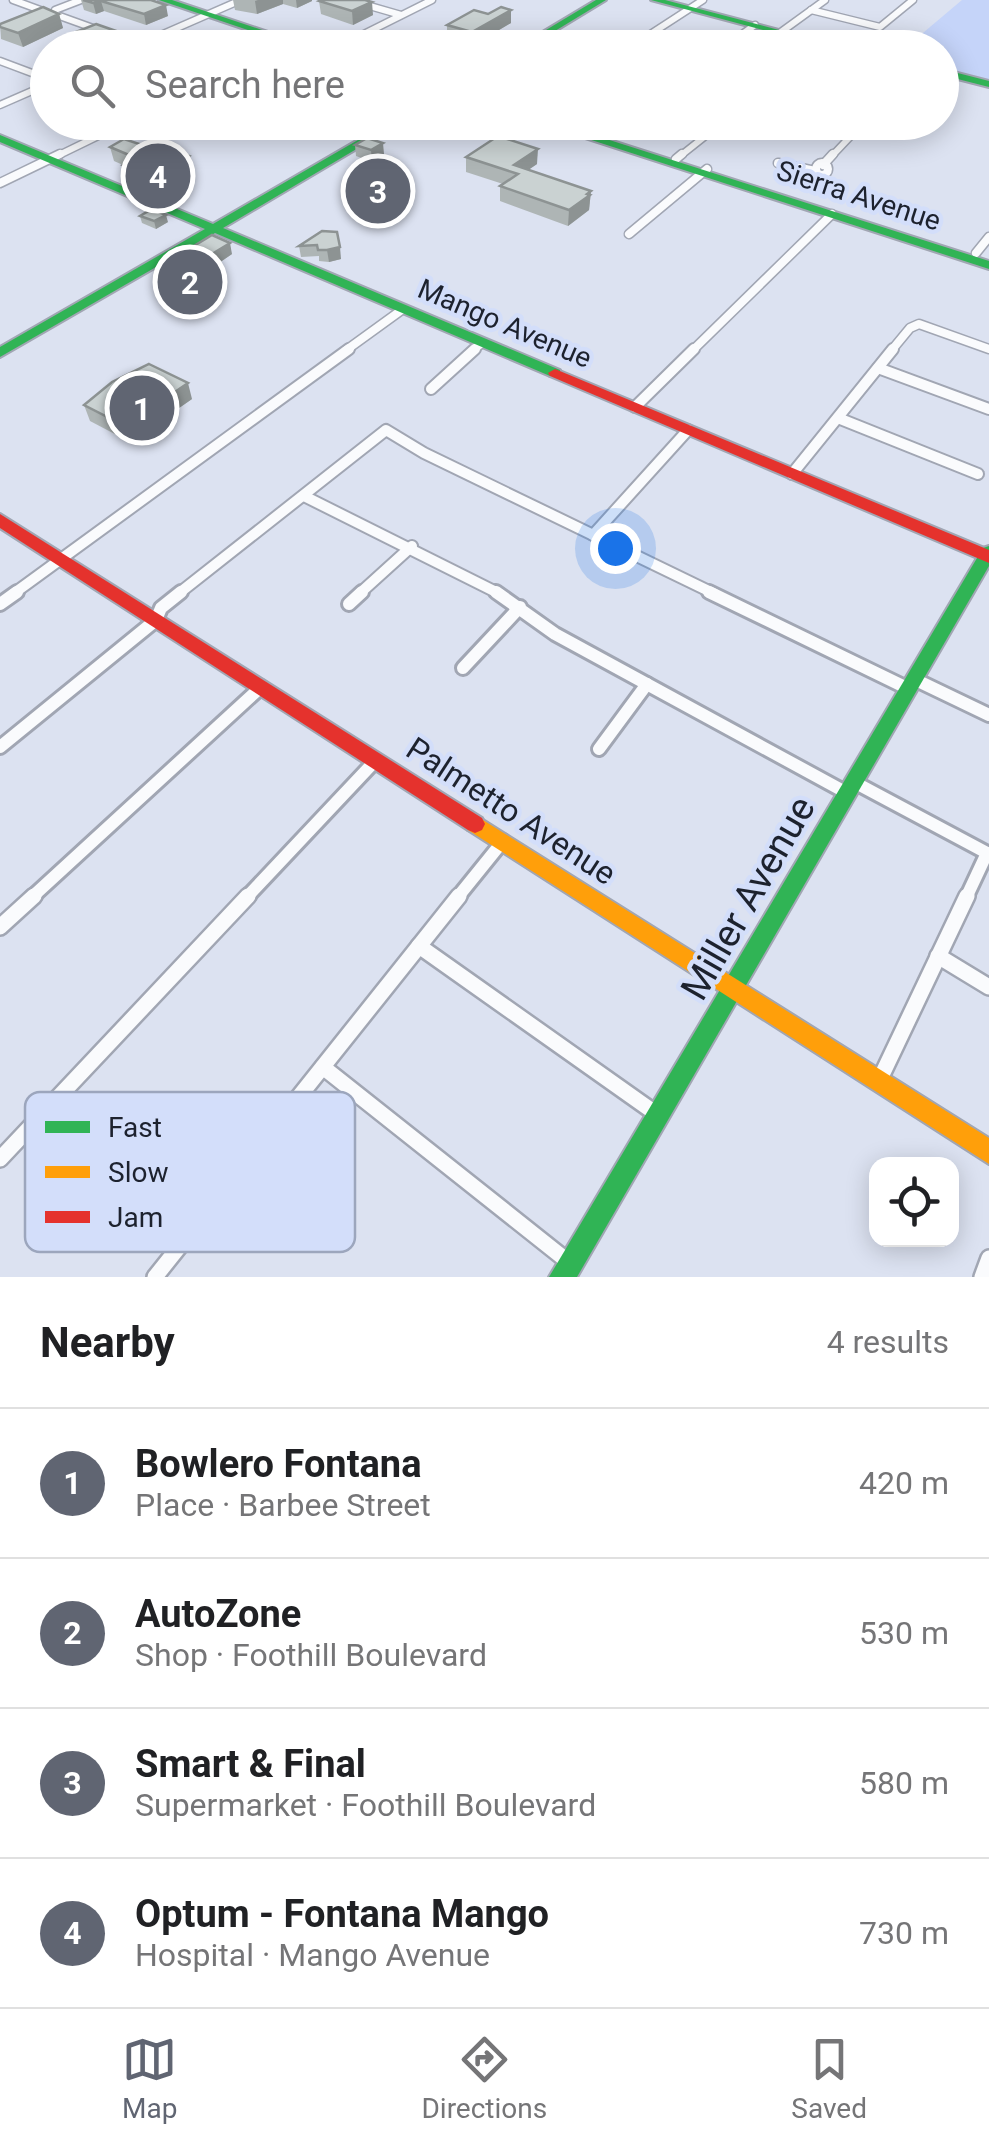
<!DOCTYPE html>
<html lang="en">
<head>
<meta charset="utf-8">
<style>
  body { margin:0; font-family:Roboto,sans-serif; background:#f2f2f2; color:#202124 }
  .controls { position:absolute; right:30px; bottom:30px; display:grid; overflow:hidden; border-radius:20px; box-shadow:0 5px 25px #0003 }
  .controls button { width:90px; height:90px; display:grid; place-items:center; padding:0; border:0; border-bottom:2px solid #e0e0e0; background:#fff; color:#202124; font:50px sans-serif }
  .you { position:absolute; left:615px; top:548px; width:35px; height:35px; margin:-25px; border:8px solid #fff; border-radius:50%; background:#1a73e8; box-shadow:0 0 0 15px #1a73e833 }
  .badge { display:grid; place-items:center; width:65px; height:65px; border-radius:50%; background:#606572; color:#fff; font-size:32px; font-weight:700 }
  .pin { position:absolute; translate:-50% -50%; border:5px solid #fff; box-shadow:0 2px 10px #0006 }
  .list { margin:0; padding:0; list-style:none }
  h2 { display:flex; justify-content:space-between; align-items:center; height:130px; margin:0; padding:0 40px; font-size:42px }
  h2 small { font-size:32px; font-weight:400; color:#757577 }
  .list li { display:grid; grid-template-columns:65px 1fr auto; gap:30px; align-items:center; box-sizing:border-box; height:150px; padding:0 40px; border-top:2px solid #e0e0e0 }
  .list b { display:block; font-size:38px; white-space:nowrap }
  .list p { margin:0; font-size:32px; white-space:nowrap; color:#757577 }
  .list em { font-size:32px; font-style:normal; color:#757577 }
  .icon { flex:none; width:55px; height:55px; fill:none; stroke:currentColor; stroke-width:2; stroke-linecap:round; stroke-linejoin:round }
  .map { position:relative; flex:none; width:989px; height:1277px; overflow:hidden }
  .search { position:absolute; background:#fff; box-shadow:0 5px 25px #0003; left:30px; right:30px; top:30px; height:110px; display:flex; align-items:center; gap:25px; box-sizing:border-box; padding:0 35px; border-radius:55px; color:#757577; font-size:38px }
  .sheet { height:730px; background:#fff }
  nav { display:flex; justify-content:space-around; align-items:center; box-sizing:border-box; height:140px; border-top:2px solid #e0e0e0; background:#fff; font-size:28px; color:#757577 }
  nav a { display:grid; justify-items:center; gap:5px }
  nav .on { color:#606572 }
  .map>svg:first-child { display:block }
  .green { fill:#c5d4f9 }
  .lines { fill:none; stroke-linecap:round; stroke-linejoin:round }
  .street-far4-casing { stroke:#a1a6b3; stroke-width:9 }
  .street-far3-casing { stroke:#a1a6b3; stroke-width:11 }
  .street-far2-casing { stroke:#a1a6b3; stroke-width:14 }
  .street-far1-casing { stroke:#a1a6b3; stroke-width:18 }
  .street-casing { stroke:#a1a6b3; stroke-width:20 }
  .fast-casing { stroke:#a1a6b3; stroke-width:4 }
  .slow-casing { stroke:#a1a6b3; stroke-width:4 }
  .jam-casing { stroke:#a1a6b3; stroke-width:4 }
  .street-far4 { stroke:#fafbfd; stroke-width:6 }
  .street-far3 { stroke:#fafbfd; stroke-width:8 }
  .street-far2 { stroke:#fafbfd; stroke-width:10 }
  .street-far1 { stroke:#fafbfd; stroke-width:12 }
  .street { stroke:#fafbfd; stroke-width:15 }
  .fast { fill:#30b455; fill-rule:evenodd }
  .slow { fill:#ff9f0a; fill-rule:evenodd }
  .jam { fill:#e5322d; fill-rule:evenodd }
  .wall { fill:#aeb5b5 }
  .shaded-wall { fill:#8d9393 }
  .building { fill:#cad2d2; stroke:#8d9393; stroke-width:2.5 }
  .labels { text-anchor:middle; stroke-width:9; stroke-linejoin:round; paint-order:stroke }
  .far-street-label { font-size:28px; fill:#1d222e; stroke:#d3defa }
  .street-label { font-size:32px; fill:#1d222e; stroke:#d3defa }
  .near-street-label { font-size:38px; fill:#1d222e; stroke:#d3defa }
  .key { fill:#d3defa; stroke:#9ca6bd; stroke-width:2.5 }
  .key-label { font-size:28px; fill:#1d222e }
</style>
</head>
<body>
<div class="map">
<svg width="989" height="1277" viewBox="0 0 989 1277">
  <rect width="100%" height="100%" fill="#dce2f1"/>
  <polygon class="green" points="962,0 989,0 989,82 942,70 944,46 917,38"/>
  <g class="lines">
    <defs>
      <g id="street-far4">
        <polyline points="13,0 43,11"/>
        <polyline points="349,0 401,15"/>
        <polyline points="55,10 81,0"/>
        <polyline points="811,10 880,27 913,0"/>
        <polyline points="54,14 143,46"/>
        <polyline points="781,32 825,0"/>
        <polyline points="541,35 584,48"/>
        <polyline points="131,48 241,0"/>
        <polyline points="336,48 432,0"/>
        <polyline points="629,48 703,0"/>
        <polyline points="723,48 755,25"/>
        <polyline points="0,61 48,79"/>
        <polyline points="0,105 48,84"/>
        <polyline points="599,134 616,122"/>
        <polyline points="55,157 127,122"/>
        <polyline points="679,157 723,122"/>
        <polyline points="831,157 864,122"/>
      </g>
      <g id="street-far3">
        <polyline points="676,159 682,154"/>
        <circle cx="822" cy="169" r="6"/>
        <polyline points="778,163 815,171"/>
        <polyline points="823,165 833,154"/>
        <polyline points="0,183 60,154"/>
        <polyline points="629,234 707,169"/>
        <polyline points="976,253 989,237"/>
        <polyline points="345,351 403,309"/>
        <polyline points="472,351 482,343"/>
        <polyline points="692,351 832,214"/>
        <polyline points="891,351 910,328 919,324 989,349"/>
      </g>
      <g id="street-far2">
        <polyline points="878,368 989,409"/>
        <polyline points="431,389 475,349"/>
        <polyline points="635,407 694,349"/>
        <polyline points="838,418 978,474"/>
        <polyline points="792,474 893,349"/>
        <polyline points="304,496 500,594"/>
        <polyline points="593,535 688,430"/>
        <polyline points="13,594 349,349"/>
        <polyline points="178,594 386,430 424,453 715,594"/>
        <polyline points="359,594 412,546"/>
      </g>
      <g id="street-far1">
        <polyline points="496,592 555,634 847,793"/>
        <polyline points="709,592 909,689"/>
        <polyline points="0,604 17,592"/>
        <polyline points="349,604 362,592"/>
        <polyline points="463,668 520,607"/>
        <polyline points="914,679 989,715"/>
        <polyline points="0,747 156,620 161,608 181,592"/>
        <polyline points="599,749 647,684"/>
        <polyline points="854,782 989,854"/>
        <polyline points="31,898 261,687"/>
        <polyline points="246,898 376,760"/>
        <polyline points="457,898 503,841"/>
        <polyline points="966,898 987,853"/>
      </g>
      <g id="street">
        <polyline points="0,927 34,896"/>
        <polyline points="419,946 658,1115"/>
        <polyline points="938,956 989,987"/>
        <polyline points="323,1067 570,1263"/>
        <polyline points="879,1081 967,896"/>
        <polyline points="0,1159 248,896"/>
        <polyline points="155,1277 459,896"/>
        <polyline points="982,1277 989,1258"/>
      </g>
      <g id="fast">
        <polygon points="159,0 172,0 316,48 301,48"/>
        <polygon points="596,0 606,0 527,48 516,48"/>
        <polygon points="651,0 665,0 847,48 830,48"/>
        <polygon points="942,69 989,81 989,87 942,75"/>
        <polygon points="389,122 402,122 223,228 560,370 560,376 550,376 215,233 0,357 0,347 205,229 0,142 0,135 213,224"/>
        <polygon points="536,122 553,122 989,261 989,269"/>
        <polygon points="989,546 989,566 577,1277 549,1277 983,548"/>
      </g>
      <polygon id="slow" points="475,815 989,1138 989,1164 468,830 465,824 468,818"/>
      <g id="jam">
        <polygon points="555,369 989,550 989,563 550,376 548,373"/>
        <polygon points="0,514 482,818 485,824 482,830 475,833 468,830 0,528"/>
      </g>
    </defs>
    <use href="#street-far4" class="street-far4-casing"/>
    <use href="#street-far3" class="street-far3-casing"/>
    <use href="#street-far2" class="street-far2-casing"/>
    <use href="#street-far1" class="street-far1-casing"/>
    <use href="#street" class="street-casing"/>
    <use href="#fast" class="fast-casing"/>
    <use href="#slow" class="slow-casing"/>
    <use href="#jam" class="jam-casing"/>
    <use href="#street-far4" class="street-far4"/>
    <use href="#street-far3" class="street-far3"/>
    <use href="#street-far2" class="street-far2"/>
    <use href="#street-far1" class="street-far1"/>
    <use href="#street" class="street"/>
    <use href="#fast" class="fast"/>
    <use href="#slow" class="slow"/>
    <use href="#jam" class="jam"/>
  </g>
  <g class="wall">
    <polygon points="81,0 151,0 168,16 146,25 104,11 96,14 84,10"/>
    <polygon points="233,0 312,0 312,1 297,8 283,4 257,14 235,10"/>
    <polygon points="319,1 373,15 353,25 321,14"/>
    <polygon points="59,14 63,28 23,47 1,39 0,24"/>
    <polygon points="488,14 511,23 472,46 447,39 447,25"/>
    <polygon points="116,31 120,45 114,48 66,48 63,37"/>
    <polygon points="355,145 384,154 372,162 356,156"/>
    <polygon points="110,147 154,149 189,156 192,170 155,190 127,179 123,165 114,161"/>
    <polygon points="466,157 537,164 528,170 591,191 589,210 568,226 500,201 500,186 503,184 466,172"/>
    <polygon points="346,183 403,187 370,207 348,198"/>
    <polygon points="140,216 168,222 156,229 142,223"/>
    <polygon points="322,231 341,259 329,262 319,261 319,256 301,257 299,246"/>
    <polygon points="189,249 232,254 210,269 192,261"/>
    <polygon points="169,274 213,287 197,297 172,286"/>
    <polygon points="192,399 130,442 90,421 84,405"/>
  </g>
  <g class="shaded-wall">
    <polygon points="258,0 283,0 283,4 257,14 255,1"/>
    <polygon points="296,0 312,0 312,1 297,8"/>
    <polygon points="101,1 104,11 96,14 93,3"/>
    <polygon points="372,2 373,15 353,25 352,11"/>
    <polygon points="166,5 168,16 146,25 144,14"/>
    <polygon points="511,10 511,23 472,46 472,32"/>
    <polygon points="59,14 63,28 23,47 18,33"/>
    <polygon points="116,31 120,45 114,48 85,48 84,45"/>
    <polygon points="383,143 384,154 372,162 371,150"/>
    <polygon points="538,149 537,164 518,177 514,165"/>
    <polygon points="189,156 192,170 155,190 152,176"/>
    <polygon points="402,172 403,187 370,207 369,192"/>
    <polygon points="591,191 589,210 568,226 569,210"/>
    <polygon points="166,215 168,222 156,229 154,221"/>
    <polygon points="230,243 232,254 210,269 207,257"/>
    <polygon points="340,247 341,259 329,262 327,250"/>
    <polygon points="211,275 213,287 197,297 194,286"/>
    <polygon points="188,383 192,399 130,442 125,426"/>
  </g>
  <g class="building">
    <polygon points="83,0 151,0 166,5 144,14 101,1 93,3"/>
    <polygon points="321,0 365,0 372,2 352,11 319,1"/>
    <polygon points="43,7 59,14 18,33 0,27 0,24"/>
    <polygon points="501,7 511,10 472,32 447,25 474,10 488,14"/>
    <polygon points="96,24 116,31 84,45 63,37"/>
    <polygon points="498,136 538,149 514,165 591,191 587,194 590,195 569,210 500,186 518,174 466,157"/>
    <polygon points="367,138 383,143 371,150 355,145"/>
    <polygon points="124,139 154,149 161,145 189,156 152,176 123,165 136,158 110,147"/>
    <polygon points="380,164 402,172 369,192 346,183"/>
    <polygon points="152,209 166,215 154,221 140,216"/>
    <polygon points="322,231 337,232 340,247 327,250 318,250 317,245 299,246"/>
    <polygon points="212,235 230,243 207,257 189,249"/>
    <polygon points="189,262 211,275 194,286 169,274"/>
    <polygon points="149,364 188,383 125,426 84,405 112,382"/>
  </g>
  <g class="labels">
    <g class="far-street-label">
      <text transform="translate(859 195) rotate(18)" y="10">Sierra Avenue</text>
      <text transform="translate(505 323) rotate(23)" y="10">Mango Avenue</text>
    </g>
    <g class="street-label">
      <text transform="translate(511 811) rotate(33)" y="11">Palmetto Avenue</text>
    </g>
    <g class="near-street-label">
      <text transform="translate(748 898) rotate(-60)" y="13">Miller Avenue</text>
    </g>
  </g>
  <rect x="25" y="1092" width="330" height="160" rx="15" class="key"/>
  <rect x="45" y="1121" width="45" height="12" fill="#30b455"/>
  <rect x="45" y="1166" width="45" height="12" fill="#ff9f0a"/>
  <rect x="45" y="1211" width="45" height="12" fill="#e5322d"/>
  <g class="key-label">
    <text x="108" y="1137">Fast</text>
    <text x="108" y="1182">Slow</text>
    <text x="108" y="1227">Jam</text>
  </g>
</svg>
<div class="controls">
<button><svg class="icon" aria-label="locate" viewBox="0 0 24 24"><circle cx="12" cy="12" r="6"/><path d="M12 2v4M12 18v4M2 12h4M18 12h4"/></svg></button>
</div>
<div class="you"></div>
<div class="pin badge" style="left:142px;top:408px">1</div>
<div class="pin badge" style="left:190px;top:282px">2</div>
<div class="pin badge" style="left:378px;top:191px">3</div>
<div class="pin badge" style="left:158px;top:176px">4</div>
<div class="search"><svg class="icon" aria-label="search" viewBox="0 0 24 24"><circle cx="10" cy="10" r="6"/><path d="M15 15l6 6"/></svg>Search here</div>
</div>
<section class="sheet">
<h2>Nearby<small>4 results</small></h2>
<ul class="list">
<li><span class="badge">1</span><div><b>Bowlero Fontana</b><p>Place · Barbee Street</p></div><em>420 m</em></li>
<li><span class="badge">2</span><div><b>AutoZone</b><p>Shop · Foothill Boulevard</p></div><em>530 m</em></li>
<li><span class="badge">3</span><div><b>Smart &amp; Final</b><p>Supermarket · Foothill Boulevard</p></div><em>580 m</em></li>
<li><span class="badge">4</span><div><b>Optum - Fontana Mango</b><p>Hospital · Mango Avenue</p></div><em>730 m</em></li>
</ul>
</section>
<nav>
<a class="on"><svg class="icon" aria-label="map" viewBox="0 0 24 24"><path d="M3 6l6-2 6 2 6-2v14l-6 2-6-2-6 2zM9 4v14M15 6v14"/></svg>Map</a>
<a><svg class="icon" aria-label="directions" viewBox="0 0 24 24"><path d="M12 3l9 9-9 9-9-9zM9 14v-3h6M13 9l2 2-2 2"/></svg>Directions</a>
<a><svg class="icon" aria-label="saved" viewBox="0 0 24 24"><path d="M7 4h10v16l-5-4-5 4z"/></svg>Saved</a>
</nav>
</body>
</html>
